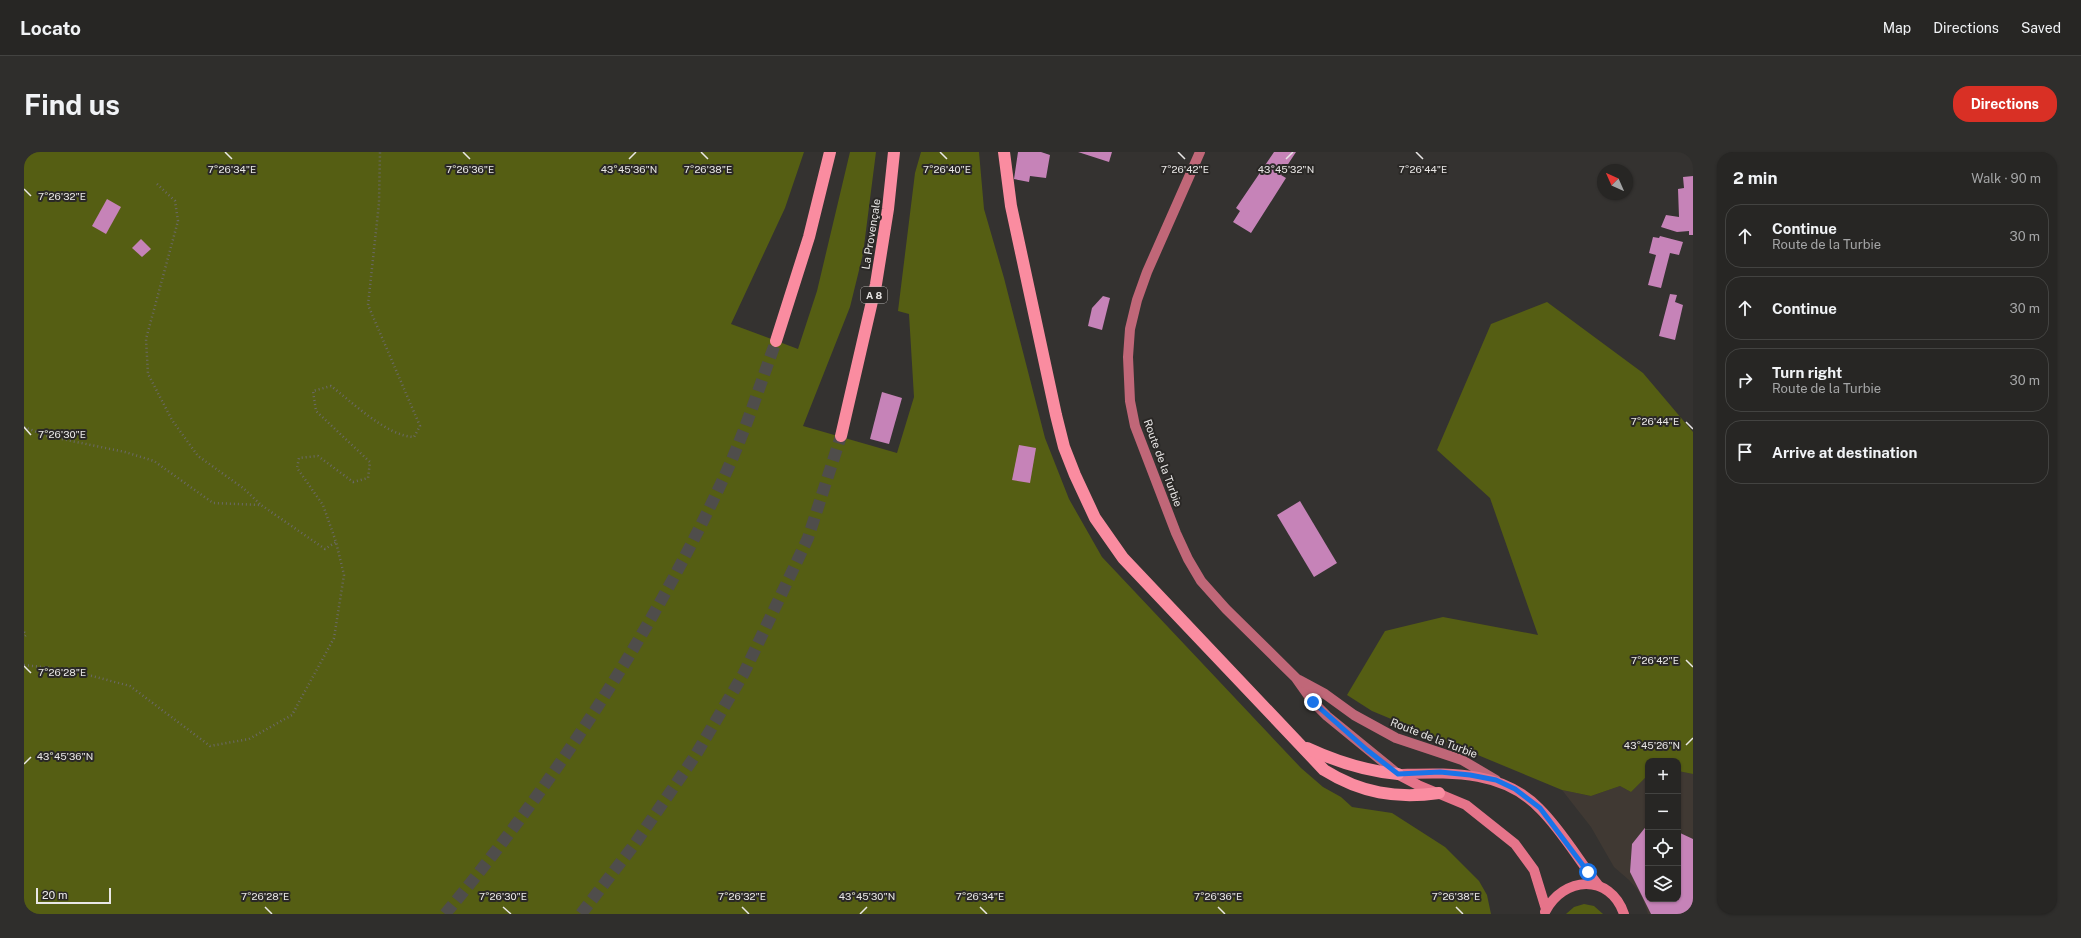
<!DOCTYPE html>
<html lang="en">
<head>
<meta charset="utf-8">
<style>
  body { margin:0; font-family:"Public Sans",sans-serif; background:#2f2e2c; color:#f1f3f6 }
  .controls { position:absolute; right:12px; bottom:12px; display:grid; overflow:hidden; border-radius:8px; box-shadow:0 1px 3px #0004 }
  .controls button { width:36px; height:36px; display:grid; place-items:center; padding:0; border:0; border-bottom:1px solid #434341; background:#272624; color:#f1f3f6; font:20px sans-serif }
  .compass { position:absolute; left:1573px; top:12px; width:36px; height:36px; border-radius:50%; background:#272624; box-shadow:0 1px 3px #0004; rotate:315deg }
  .scale { position:absolute; left:12px; bottom:10px; width:75px; box-sizing:border-box; padding-left:4px; border:2px solid #e9e7e6; border-top:0; font-size:11px; line-height:14px; white-space:nowrap; color:#e9e7e6; -webkit-text-stroke:3px #2a2826; paint-order:stroke }
  .stop { position:absolute; width:12px; height:12px; margin:-9px; border:3px solid #1a73e8; border-radius:50%; background:#fff }
  .stop.end { background:#1a73e8; border-color:#fff; box-shadow:0 1px 4px #0008 }
  .list { margin:0; padding:0; list-style:none }
  h2 { display:flex; justify-content:space-between; align-items:center; height:52px; margin:0; padding:0 16px; font-size:17px }
  h2 small { font-size:13px; font-weight:400; color:#a4a5a6 }
  .list li { display:grid; grid-template-columns:26px 1fr auto; gap:12px; align-items:center; box-sizing:border-box; height:64px; margin:0 8px 8px; padding:0 8px; border:1px solid #434341; border-radius:16px }
  .list b { display:block; font-size:15px; white-space:nowrap }
  .list p { margin:0; font-size:13px; white-space:nowrap; color:#a4a5a6 }
  .list em { font-size:13px; font-style:normal; color:#a4a5a6 }
  .icon { flex:none; width:22px; height:22px; fill:none; stroke:currentColor; stroke-width:2; stroke-linecap:round; stroke-linejoin:round }
  .map { position:relative; flex:none; width:1669px; height:762px; overflow:hidden; border-radius:16px }
  header { display:flex; align-items:center; gap:24px; box-sizing:border-box; height:56px; padding:0 20px; background:#272624; border-bottom:1px solid #434341 }
  header strong { font-size:19px }
  nav { display:flex; gap:22px; margin-inline-start:auto; font-size:14px }
  .intro { display:flex; align-items:center; justify-content:space-between; box-sizing:border-box; height:96px; padding:0 24px }
  h1 { margin:0; font-size:28px }
  .button { padding:10px 18px; border-radius:16px; background:#d93025; color:#fff; font-size:14px; font-weight:700 }
  main { display:flex; gap:24px; padding:0 24px }
  aside { flex:1; background:#272624; border-radius:16px; box-shadow:0 1px 3px #0004 }
  .map>svg:first-child { display:block }
  .built { fill:#403933 }
  .green { fill:#555e13 }
  .building { fill:#c683b8 }
  .lines { fill:none; stroke-linecap:round; stroke-linejoin:round }
  .highway-tunnel { stroke:#4f4d4b; stroke-width:12; stroke-dasharray:12 6; stroke-linecap:butt }
  .path { stroke:#6b6967; stroke-width:2.5; stroke-dasharray:1 3; stroke-linecap:butt }
  .secondary { stroke:#c06778; stroke-width:10 }
  .primary { stroke:#e6748a; stroke-width:10 }
  .highway { stroke:#fa8ca0; stroke-width:12 }
  .route { stroke:#1a73e8; stroke-width:5 }
  .ticks { fill:none; stroke:#e9e7e6; stroke-width:1.5 }
  .labels { text-anchor:middle; stroke-width:4; stroke-linejoin:round; paint-order:stroke }
  .shield { fill:#2a2826; stroke:#b0aeac; stroke-width:1 }
  .shield-label { font-size:10px; font-weight:bold; fill:#e9e7e6 }
  .street-label { font-size:11px; fill:#e9e7e6; stroke:#2a2826 }
  .ticks-label { font-size:10px; text-anchor:middle; fill:#e9e7e6; stroke:#2a2826; stroke-width:4; stroke-linejoin:round; paint-order:stroke }
</style>
</head>
<body>
<header>
<strong>Locato</strong>
<nav><a>Map</a><a>Directions</a><a>Saved</a></nav>
</header>
<div class="intro"><h1>Find us</h1><a class="button">Directions</a></div>
<main>
<div class="map">
<svg width="1669" height="762" viewBox="0 0 1669 762">
  <rect width="100%" height="100%" fill="#343230"/>
  <polygon class="built" points="1654,619 1669,622 1669,762 1624,762 1618,745 1613,737 1605,728 1590,715 1567,675 1538,638 1567,644 1596,634 1607,640 1624,623 1624,747 1654,747"/>
  <g class="green">
    <polygon points="0,0 780,0 761,56 707,172 774,197 793,139 826,0 852,0 839,102 826,155 779,274 873,301 890,245 885,162 874,159 891,21 897,0 955,0 960,57 980,126 1021,286 1045,347 1078,405 1277,616 1299,635 1317,645 1328,655 1368,661 1421,695 1455,729 1463,743 1467,762 0,762"/>
    <polygon points="1523,150 1619,221 1669,280 1669,622 1654,619 1654,609 1624,609 1624,623 1607,640 1596,634 1567,644 1538,638 1348,559 1323,543 1361,479 1419,465 1514,483 1466,346 1413,298 1467,172"/>
    <polygon points="1560,752 1570,754 1579,762 1542,762 1550,755"/>
  </g>
  <g class="building">
    <polygon points="994,0 1017,0 1026,3 1022,26 1006,24 1005,30 990,27"/>
    <polygon points="1054,0 1088,0 1085,10"/>
    <polygon points="1250,0 1272,0 1257,23 1262,26 1227,81 1209,70 1216,59 1212,56"/>
    <polygon points="1669,24 1669,83 1665,83 1665,79 1653,80 1637,75 1642,63 1655,65 1654,37 1660,36 1659,25"/>
    <polygon points="83,47 97,55 82,82 68,74"/>
    <polygon points="1636,84 1659,90 1655,103 1646,101 1637,136 1624,133 1632,103 1625,101 1629,85 1635,86"/>
    <polygon points="117,87 127,97 118,105 108,96"/>
    <polygon points="1646,142 1653,143 1651,150 1659,153 1651,188 1635,184"/>
    <polygon points="1079,144 1086,146 1078,178 1064,174 1068,156"/>
    <polygon points="858,240 878,246 865,292 846,287"/>
    <polygon points="995,293 1012,296 1006,331 988,328"/>
    <polygon points="1276,349 1313,411 1290,425 1253,363"/>
    <polygon points="1624,672 1624,747 1654,747 1654,680 1669,687 1669,762 1627,762 1606,720 1608,692"/>
  </g>
  <g class="lines">
    <g class="highway-tunnel">
      <path d="M421,762C531,631 629,479 701,323C721,280 736,233 752,189"/>
      <polyline points="557,762 610,693 671,604 720,521 784,386 817,284"/>
    </g>
    <g class="path">
      <polyline points="133,32 151,49 154,69 122,187 124,222 148,268 174,304 219,336 237,353"/>
      <polyline points="0,275 23,284 101,300 130,309 189,351 237,353 301,397 312,390"/>
      <polyline points="0,480 2,483 0,485"/>
      <path d="M0,513L45,518L106,534L186,594L225,587L268,563L310,486L320,423L312,390L299,353L273,316L275,306L294,304L329,330L344,326L346,310L292,259L289,239L307,234C329,251 363,284 390,285L396,274L344,153L355,51L356,0"/>
    </g>
    <g class="secondary">
      <polyline points="1176,0 1123,120 1113,148 1106,177 1104,205 1106,249 1111,274 1152,381 1164,407 1177,429 1202,457 1272,526 1289,550 1303,564 1374,622"/>
      <polyline points="1275,528 1301,542 1330,563 1372,586 1438,608 1472,628"/>
    </g>
    <g class="primary">
      <path d="M1374,622C1424,621 1478,617 1516,657C1539,680 1555,709 1575,734"/>
      <polyline points="1375,623 1394,633 1442,653 1491,692 1510,718 1522,757"/>
      <path d="M1521,760C1539,724 1586,721 1600,762"/>
    </g>
    <g class="highway">
      <path d="M980,0L987,54L1032,263L1040,295L1051,323L1071,366L1099,406L1300,618C1337,641 1372,647 1415,641"/>
      <polyline points="752,189 785,85 806,0"/>
      <polyline points="817,284 852,132 864,57 870,0"/>
      <path d="M1283,596C1313,610 1341,619 1374,622"/>
    </g>
  </g>
  <g class="lines">
    <polyline class="route" points="1289,550 1343,598 1374,622 1416,620 1446,623 1472,628 1491,637 1516,656 1564,720"/>
  </g>
  <path class="ticks" d="M201,0L208,7M439,0L446,7M677,0L684,7M916,0L923,7M1154,0L1161,7M1392,0L1399,7M605,7L612,0M1262,7L1269,0M0,37L7,44M1662,270L1669,277M0,275L7,283M1662,508L1669,515M0,514L7,521M1662,593L1669,586M0,612L7,605M241,755L248,762M479,755L487,762M718,755L725,762M956,755L963,762M1194,755L1201,762M1432,755L1439,762M836,762L843,755"/>
  <g class="labels">
    <rect class="shield" x="837" y="135" width="26" height="16" rx="3"/>
    <g class="shield-label">
      <text x="850" y="147">A 8</text>
    </g>
    <g class="street-label">
      <text transform="translate(847 82) rotate(-81)" y="4">La Provençale</text>
      <text transform="translate(1139 311) rotate(70)" y="4">Route de la Turbie</text>
      <text transform="translate(1410 586) rotate(21)" y="4">Route de la Turbie</text>
    </g>
  </g>
  <g class="ticks-label">
    <text x="208" y="21">7°26'34"E</text>
    <text x="684" y="21">7°26'38"E</text>
    <text x="1399" y="21">7°26'44"E</text>
    <text x="446" y="21">7°26'36"E</text>
    <text x="923" y="21">7°26'40"E</text>
    <text x="1161" y="21">7°26'42"E</text>
    <text x="1262" y="21">43°45'32"N</text>
    <text x="605" y="21">43°45'36"N</text>
    <text x="38" y="48">7°26'32"E</text>
    <text x="1631" y="273">7°26'44"E</text>
    <text x="38" y="286">7°26'30"E</text>
    <text x="1631" y="512">7°26'42"E</text>
    <text x="38" y="524">7°26'28"E</text>
    <text x="1628" y="597">43°45'26"N</text>
    <text x="41" y="608">43°45'36"N</text>
    <text x="843" y="748">43°45'30"N</text>
    <text x="241" y="748">7°26'28"E</text>
    <text x="479" y="748">7°26'30"E</text>
    <text x="718" y="748">7°26'32"E</text>
    <text x="956" y="748">7°26'34"E</text>
    <text x="1194" y="748">7°26'36"E</text>
    <text x="1432" y="748">7°26'38"E</text>
  </g>
</svg>
<div class="controls">
<button>+</button>
<button>−</button>
<button><svg class="icon" aria-label="locate" viewBox="0 0 24 24"><circle cx="12" cy="12" r="6"/><path d="M12 2v4M12 18v4M2 12h4M18 12h4"/></svg></button>
<button><svg class="icon" aria-label="layers" viewBox="0 0 24 24"><path d="M12 4l9 5-9 5-9-5zM3 14l9 5 9-5"/></svg></button>
</div>
<svg class="compass" viewBox="-18 -18 36 36"><path d="M0-13l5 13h-10z" fill="#e53935"/><path d="M0 13l5-13h-10z" fill="#a4a5a6"/></svg>
<div class="scale">20 m</div>
<div class="stop" style="left:1564px;top:720px"></div>
<div class="stop end" style="left:1289px;top:550px"></div>
</div>
<aside>
<h2>2 min<small>Walk · 90 m</small></h2>
<ul class="list">
<li><svg class="icon" aria-label="ahead" viewBox="0 0 24 24"><path d="M12 20V5M6 11l6-6 6 6"/></svg><div><b>Continue</b><p>Route de la Turbie</p></div><em>30 m</em></li>
<li><svg class="icon" aria-label="ahead" viewBox="0 0 24 24"><path d="M12 20V5M6 11l6-6 6 6"/></svg><div><b>Continue</b></div><em>30 m</em></li>
<li><svg class="icon" aria-label="right" viewBox="0 0 24 24"><path d="M7 20v-9h11M14 6l5 5-5 5"/></svg><div><b>Turn right</b><p>Route de la Turbie</p></div><em>30 m</em></li>
<li><svg class="icon" aria-label="arrive" viewBox="0 0 24 24"><path d="M6 21V4h12l-3 4 3 4H6"/></svg><div><b>Arrive at destination</b></div></li>
</ul>
</aside>
</main>
</body>
</html>
